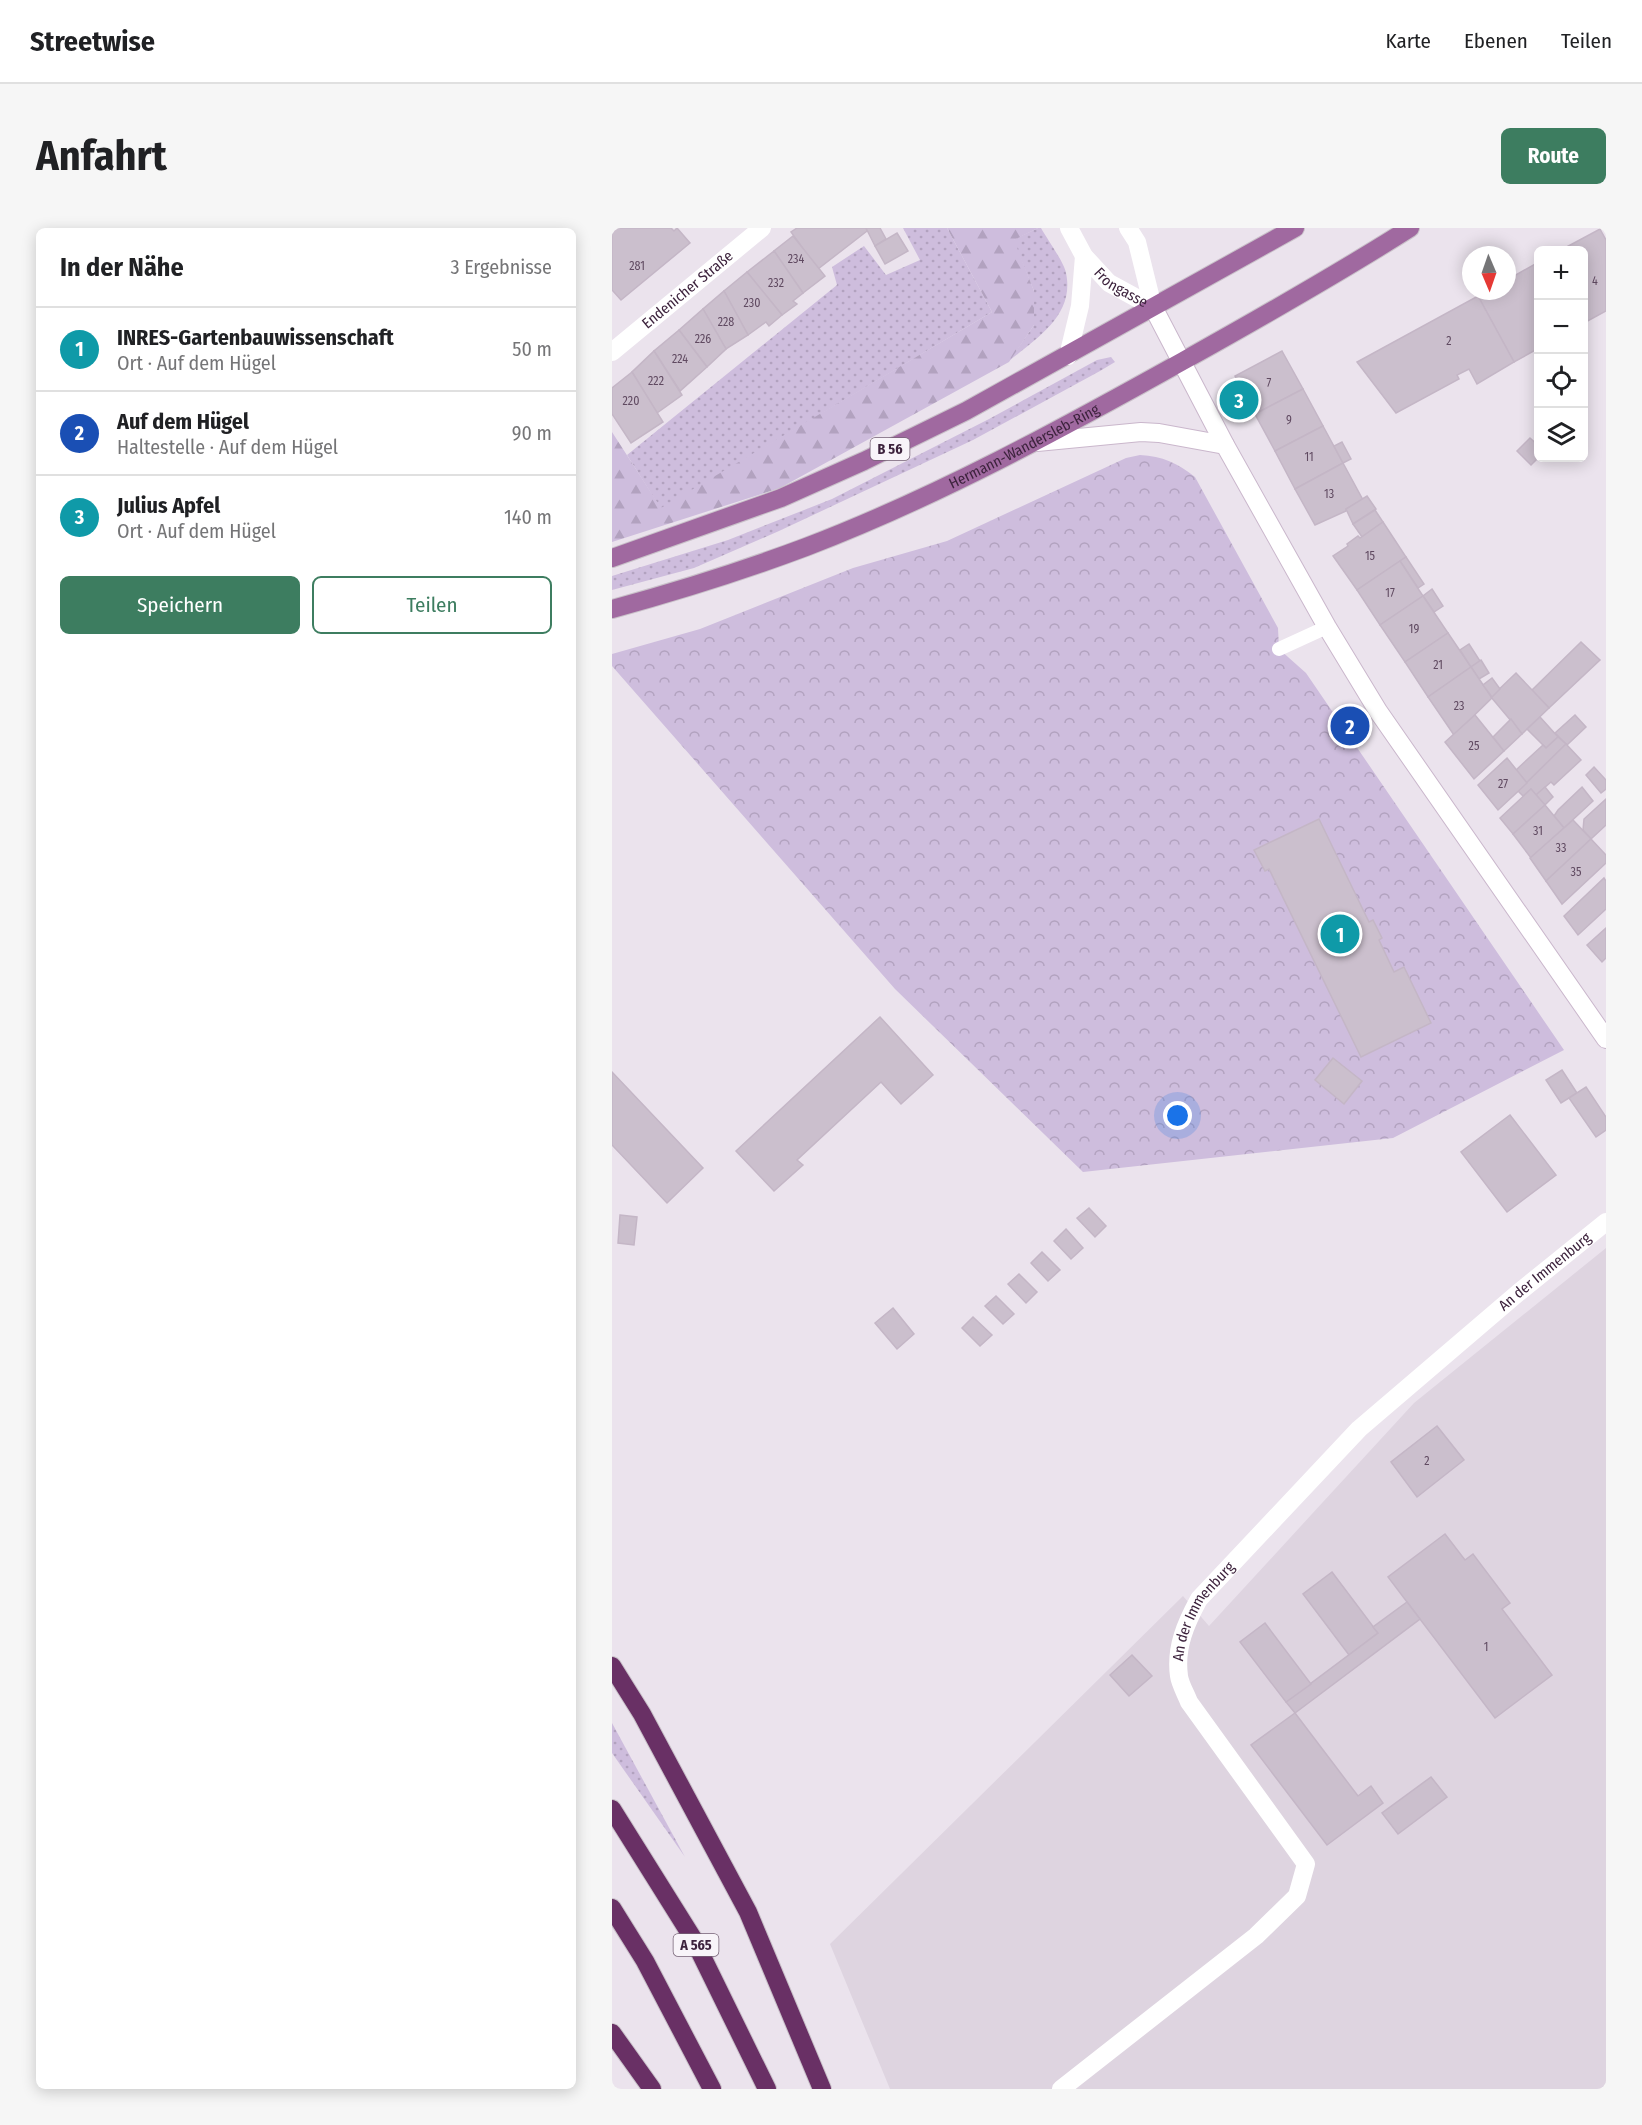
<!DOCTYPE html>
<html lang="de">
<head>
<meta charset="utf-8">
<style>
  body { margin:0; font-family:"Fira Sans Condensed",sans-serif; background:#f6f6f6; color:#202124 }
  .controls { position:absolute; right:18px; top:18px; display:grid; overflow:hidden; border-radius:9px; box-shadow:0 3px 15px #0003 }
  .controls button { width:54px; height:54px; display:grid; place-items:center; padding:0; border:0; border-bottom:2px solid #e0e0e0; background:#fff; color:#202124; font:30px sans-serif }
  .compass { position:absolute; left:850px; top:18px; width:54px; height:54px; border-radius:50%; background:#fff; box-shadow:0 3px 15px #0003; rotate:178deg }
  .you { position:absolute; left:566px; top:888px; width:21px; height:21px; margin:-15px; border:4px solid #fff; border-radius:50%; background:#1a73e8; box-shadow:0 0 0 9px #1a73e833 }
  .badge { display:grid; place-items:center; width:39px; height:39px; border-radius:50%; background:#3d7d60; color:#fff; font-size:20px; font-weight:700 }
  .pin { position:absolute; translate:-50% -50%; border:3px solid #fff; box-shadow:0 2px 6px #0006 }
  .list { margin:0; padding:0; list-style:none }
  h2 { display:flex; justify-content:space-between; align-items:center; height:78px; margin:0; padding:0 24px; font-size:26px }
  h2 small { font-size:20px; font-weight:400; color:#757577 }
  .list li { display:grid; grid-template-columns:39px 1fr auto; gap:18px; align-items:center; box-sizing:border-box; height:84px; padding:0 24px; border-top:2px solid #e0e0e0 }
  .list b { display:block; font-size:22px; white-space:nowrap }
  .list p { margin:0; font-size:20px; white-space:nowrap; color:#757577 }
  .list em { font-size:20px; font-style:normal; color:#757577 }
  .actions { display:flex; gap:12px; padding:18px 24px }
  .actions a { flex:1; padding:14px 0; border:2px solid #3d7d60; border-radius:9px; text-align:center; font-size:21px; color:#3d7d60 }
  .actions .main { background:#3d7d60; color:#fff }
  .icon { flex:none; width:33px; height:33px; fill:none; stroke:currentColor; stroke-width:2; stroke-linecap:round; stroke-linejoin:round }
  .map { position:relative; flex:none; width:994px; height:1861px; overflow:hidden; border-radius:9px }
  header { display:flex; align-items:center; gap:36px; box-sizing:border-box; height:84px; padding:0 30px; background:#fff; border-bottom:2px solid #e0e0e0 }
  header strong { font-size:28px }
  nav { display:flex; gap:33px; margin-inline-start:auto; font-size:21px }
  .intro { display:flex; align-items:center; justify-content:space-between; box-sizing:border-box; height:144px; padding:0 36px }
  h1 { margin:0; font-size:42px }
  .button { padding:15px 27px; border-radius:9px; background:#3d7d60; color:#fff; font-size:21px; font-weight:700 }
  main { display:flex; gap:36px; padding:0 36px }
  aside { flex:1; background:#fff; border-radius:9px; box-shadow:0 3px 15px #0003 }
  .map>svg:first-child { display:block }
  .built { fill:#ded4e0 }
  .grass { fill:url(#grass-dots) }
  .forest { fill:url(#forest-firs) }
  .park { fill:url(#park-crowns) }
  .building { fill:#cbbfcd; stroke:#c4b6c6; stroke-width:1.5 }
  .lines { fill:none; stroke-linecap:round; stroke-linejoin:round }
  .secondary-casing { stroke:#cab7cc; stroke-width:20 }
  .primary-casing { stroke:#c9c1c9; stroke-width:20 }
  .highway-casing { stroke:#c9c1c9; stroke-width:20 }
  .lane { stroke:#fff; stroke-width:14 }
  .street { stroke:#fff; stroke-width:18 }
  .secondary { stroke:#fff; stroke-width:18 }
  .primary { stroke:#a069a0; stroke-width:18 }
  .highway { stroke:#693065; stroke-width:18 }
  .labels { text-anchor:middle; stroke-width:4.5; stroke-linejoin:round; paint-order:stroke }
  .number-label { font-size:12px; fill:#604a61 }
  .shield { fill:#f8f4f9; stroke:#756275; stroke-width:1.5 }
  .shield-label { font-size:14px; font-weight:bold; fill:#3d233d }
  .street-label { font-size:15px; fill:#3d233d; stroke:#f8f4f9 }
</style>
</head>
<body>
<header>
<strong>Streetwise</strong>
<nav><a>Karte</a><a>Ebenen</a><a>Teilen</a></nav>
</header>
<div class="intro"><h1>Anfahrt</h1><a class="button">Route</a></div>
<main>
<aside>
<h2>In der Nähe<small>3 Ergebnisse</small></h2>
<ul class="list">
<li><span class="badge" style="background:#0f9aa8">1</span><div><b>INRES-Gartenbauwissenschaft</b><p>Ort · Auf dem Hügel</p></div><em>50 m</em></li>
<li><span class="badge" style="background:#1a4fb4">2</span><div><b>Auf dem Hügel</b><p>Haltestelle · Auf dem Hügel</p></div><em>90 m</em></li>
<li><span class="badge" style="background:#0f9aa8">3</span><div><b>Julius Apfel</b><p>Ort · Auf dem Hügel</p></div><em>140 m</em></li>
</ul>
<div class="actions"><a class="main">Speichern</a><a>Teilen</a></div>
</aside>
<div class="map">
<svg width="994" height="1861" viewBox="0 0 994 1861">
  <defs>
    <pattern id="grass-dots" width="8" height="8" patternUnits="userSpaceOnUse" patternTransform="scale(1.5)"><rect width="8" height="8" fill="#cebddd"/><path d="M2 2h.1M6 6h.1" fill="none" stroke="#b2a2bf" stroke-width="1.8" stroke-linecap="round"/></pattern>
    <pattern id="forest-firs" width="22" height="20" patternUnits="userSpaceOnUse" patternTransform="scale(1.5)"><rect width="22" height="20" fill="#cebddd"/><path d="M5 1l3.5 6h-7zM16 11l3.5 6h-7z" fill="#b2a2bf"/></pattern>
    <pattern id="park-crowns" width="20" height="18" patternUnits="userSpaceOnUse" patternTransform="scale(1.5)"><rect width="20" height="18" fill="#cebddd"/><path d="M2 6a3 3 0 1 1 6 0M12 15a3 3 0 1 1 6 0" fill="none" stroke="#b2a2bf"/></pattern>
  </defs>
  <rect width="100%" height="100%" fill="#ebe3ed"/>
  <polygon class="built" points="994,1020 994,1861 278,1861 218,1716 571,1368 597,1398 802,1175"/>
  <g class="grass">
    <polygon points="291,0 335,0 380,84 49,281 15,227 225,57 220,39 252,18 274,47 308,32"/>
    <path d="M426,0H429C435,11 452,34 454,45C463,87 425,110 397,133L422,97V63L401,12Z"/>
    <polygon points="499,129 503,134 488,143 361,212 167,303 82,340 0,362 0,348 116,312 220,271 377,191 485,132"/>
    <polygon points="0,1495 73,1629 0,1525"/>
  </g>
  <polygon class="forest" points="335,0 426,0 402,12 422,63 422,97 397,134 168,260 0,314 0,204 49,280 380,84"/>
  <path class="park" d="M528,227C551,228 565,235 583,249L666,400L667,421L694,445L952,822L781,910L471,944L283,761L0,438V426L88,401L241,340L335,313L514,230Z"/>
  <g class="building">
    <polygon points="0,0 59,0 62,3 65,0 78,15 9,72 0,62"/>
    <polygon points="185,0 254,0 255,3 206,41 179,4"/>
    <polygon points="254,0 268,0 274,11 263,18"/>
    <polygon points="988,1 994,12 994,83 972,95 972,22 949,22"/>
    <polygon points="285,5 296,23 273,36 263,18"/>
    <polygon points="181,8 213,48 191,65 162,23"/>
    <polygon points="162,23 191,65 181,73 185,76 170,87 135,44"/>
    <polygon points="925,35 927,120 902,134 866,68 875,63 895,63 895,52"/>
    <polygon points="135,44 170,87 157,98 154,94 136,107 112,63"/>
    <polygon points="112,63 136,107 114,121 91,81"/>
    <polygon points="866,68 902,134 865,156 857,141 845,147 847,151 784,185 745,134"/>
    <polygon points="91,81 114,121 95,139 67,102"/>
    <polygon points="67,102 95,139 68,163 42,123"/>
    <polygon points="42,123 70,167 45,185 20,144"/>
    <polygon points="670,123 691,161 643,186 623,148"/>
    <polygon points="20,144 51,194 19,215 0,186 0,160"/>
    <polygon points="691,161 711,198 663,223 643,186"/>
    <polygon points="711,198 731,235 683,261 663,223"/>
    <polygon points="918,210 927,218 927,229 919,237 905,223"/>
    <polygon points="730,214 739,231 731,235 722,218"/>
    <polygon points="731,235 751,272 734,281 734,283 703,297 683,261"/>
    <polygon points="755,268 764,281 741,296 734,281"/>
    <polygon points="763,282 771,294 750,309 741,296"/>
    <polygon points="771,294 794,329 745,362 721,328 736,318 735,316 746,308 748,310"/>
    <polygon points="794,329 812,356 806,360 788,333"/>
    <polygon points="788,333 811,368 768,397 745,362"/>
    <polygon points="820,361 831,378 822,384 811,368"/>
    <polygon points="811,368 836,405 793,434 768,397"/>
    <polygon points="836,405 859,439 816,469 793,434"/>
    <polygon points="969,414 988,432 937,480 920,462"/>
    <polygon points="857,416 868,433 859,439 848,422"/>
    <polygon points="869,432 877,445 867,451 859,439"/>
    <polygon points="859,439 880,470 842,507 816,469"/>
    <polygon points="904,445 937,480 910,506 879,469"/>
    <polygon points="880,450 888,461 880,469 871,457"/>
    <polygon points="863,487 892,523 862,551 833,514"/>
    <polygon points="963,487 974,499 955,517 943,505"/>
    <polygon points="928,489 946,509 934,520 915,501"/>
    <polygon points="899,491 910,506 892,523 881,509"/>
    <polygon points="946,509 954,516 915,555 904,542 931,517 934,520"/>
    <polygon points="954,516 969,532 942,557 939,554 924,567 919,561 911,568 906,563"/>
    <polygon points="895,530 915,555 886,582 866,557"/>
    <polygon points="982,539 994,552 994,561 989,565 974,547"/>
    <polygon points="933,559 941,569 933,577 924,567"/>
    <polygon points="970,559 981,573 952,600 942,588 946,582"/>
    <polygon points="919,561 933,577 901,606 888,590"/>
    <polygon points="994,571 994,597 979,611 971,602 972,591"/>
    <polygon points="933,577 952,600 919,630 901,606"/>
    <polygon points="707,591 757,694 761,692 770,710 767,712 782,744 792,739 819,795 749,829 657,641 653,643 642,622"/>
    <polygon points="961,592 979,611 934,653 918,630"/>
    <polygon points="979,611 994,627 994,635 950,676 934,653"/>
    <polygon points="992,650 994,653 994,681 966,707 952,688"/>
    <polygon points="994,700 994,730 990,734 975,717"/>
    <polygon points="268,789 321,847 289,876 269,854 185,932 191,937 162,963 124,923"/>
    <polygon points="721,830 750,853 732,876 703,852"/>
    <polygon points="950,842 965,865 949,875 934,852"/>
    <polygon points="0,844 91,940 55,975 0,917"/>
    <polygon points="974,859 994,889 994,902 984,909 957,870"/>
    <polygon points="898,887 944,947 895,984 849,924"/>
    <polygon points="477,980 494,998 483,1009 465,990"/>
    <polygon points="8,987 25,989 22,1017 6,1015"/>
    <polygon points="454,1001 471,1020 459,1031 442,1013"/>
    <polygon points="430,1024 448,1042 436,1053 419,1035"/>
    <polygon points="407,1046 425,1064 414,1075 396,1056"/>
    <polygon points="384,1068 402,1086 391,1096 373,1078"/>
    <polygon points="281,1080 302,1106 285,1121 263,1095"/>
    <polygon points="361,1089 380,1107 368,1118 350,1100"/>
    <polygon points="825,1198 852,1232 805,1269 779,1234"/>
    <polygon points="833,1306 853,1332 861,1326 898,1375 890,1381 940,1447 883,1490 776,1349"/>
    <polygon points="720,1344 766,1405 737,1427 691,1366"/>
    <polygon points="795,1374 808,1391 683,1485 674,1474 766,1405 761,1399"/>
    <polygon points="653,1395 699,1456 674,1474 628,1414"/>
    <polygon points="520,1427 540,1448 517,1468 498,1447"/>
    <polygon points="683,1485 746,1568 759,1558 771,1575 715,1617 639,1517"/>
    <polygon points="819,1549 835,1569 786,1606 770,1585"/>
  </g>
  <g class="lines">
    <defs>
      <g id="secondary">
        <polyline points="541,79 613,217 715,399 766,483 994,811"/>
        <polyline points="425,214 529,204 547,205 613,217"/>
      </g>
      <g id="primary">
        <polyline points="0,330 169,270 252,233 354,183 683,0"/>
        <path id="s4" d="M0,381C66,363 130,343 194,319C325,269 449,201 571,133C648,90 724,47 798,0"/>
      </g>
      <g id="highway">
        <polyline points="0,1438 30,1486 136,1684 210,1861"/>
        <polyline points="0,1581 82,1712 155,1861"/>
        <polyline points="0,1680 33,1733 100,1861"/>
        <polyline points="0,1805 40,1861"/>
      </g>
    </defs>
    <use href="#secondary" class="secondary-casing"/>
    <use href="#primary" class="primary-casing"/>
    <use href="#highway" class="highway-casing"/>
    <polyline class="lane" points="667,421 715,399"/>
    <g class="street">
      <path id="s1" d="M457,0L472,28L497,55L541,79"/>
      <polyline points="516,0 525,14 541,79"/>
      <path id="s2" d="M0,124L150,0"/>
      <polyline points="456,128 468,78 472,28"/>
      <path id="s3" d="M449,1861L644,1708L685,1668L694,1636L577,1474C574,1466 568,1456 567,1448C563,1419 574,1395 587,1371L747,1201L906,1065L994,994"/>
    </g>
    <use href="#secondary" class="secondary"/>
    <use href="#primary" class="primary"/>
    <use href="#highway" class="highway"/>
  </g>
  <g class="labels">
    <g class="number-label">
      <text x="184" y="35">234</text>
      <text x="25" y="42">281</text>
      <text x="983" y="57">4</text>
      <text x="164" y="59">232</text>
      <text x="140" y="79">230</text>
      <text x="114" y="98">228</text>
      <text x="91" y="115">226</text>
      <text x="837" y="117">2</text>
      <text x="68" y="135">224</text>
      <text x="44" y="157">222</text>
      <text x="657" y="159">7</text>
      <text x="19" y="177">220</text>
      <text x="677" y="196">9</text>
      <text x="697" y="233">11</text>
      <text x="717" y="270">13</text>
      <text x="758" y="332">15</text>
      <text x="778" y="369">17</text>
      <text x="802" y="405">19</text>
      <text x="826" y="441">21</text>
      <text x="847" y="482">23</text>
      <text x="862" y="522">25</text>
      <text x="891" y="560">27</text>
      <text x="926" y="607">31</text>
      <text x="949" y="624">33</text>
      <text x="964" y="648">35</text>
      <text x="815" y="1237">2</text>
      <text x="874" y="1423">1</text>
    </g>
    <g class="shield">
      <rect x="258.5" y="210" width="39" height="22" rx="4.5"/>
      <rect x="61.5" y="1706" width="45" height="22" rx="4.5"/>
    </g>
    <g class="shield-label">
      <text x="278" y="226">B 56</text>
      <text x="84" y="1722">A 565</text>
    </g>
    <g class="street-label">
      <text dy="5" stroke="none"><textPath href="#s1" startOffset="81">Frongasse</textPath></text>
      <text dy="5" stroke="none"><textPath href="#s2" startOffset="98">Endenicher Straße</textPath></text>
      <text dy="5" stroke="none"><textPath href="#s4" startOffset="444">Hermann-Wandersleb-Ring</textPath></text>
      <text dy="5" stroke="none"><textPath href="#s3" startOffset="1124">An der Immenburg</textPath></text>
      <text dy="5" stroke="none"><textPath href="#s3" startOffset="638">An der Immenburg</textPath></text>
    </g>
  </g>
</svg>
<div class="controls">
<button>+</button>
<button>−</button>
<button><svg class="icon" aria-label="locate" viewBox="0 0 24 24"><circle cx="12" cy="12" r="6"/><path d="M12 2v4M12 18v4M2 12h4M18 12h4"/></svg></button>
<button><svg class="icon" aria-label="layers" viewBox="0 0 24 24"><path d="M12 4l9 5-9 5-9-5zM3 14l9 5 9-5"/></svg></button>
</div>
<svg class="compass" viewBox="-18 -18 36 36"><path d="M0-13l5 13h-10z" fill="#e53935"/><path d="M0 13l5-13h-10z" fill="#757577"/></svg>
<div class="you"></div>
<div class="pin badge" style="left:728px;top:706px;background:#0f9aa8">1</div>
<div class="pin badge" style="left:738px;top:498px;background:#1a4fb4">2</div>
<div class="pin badge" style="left:627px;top:172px;background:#0f9aa8">3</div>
</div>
</main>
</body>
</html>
